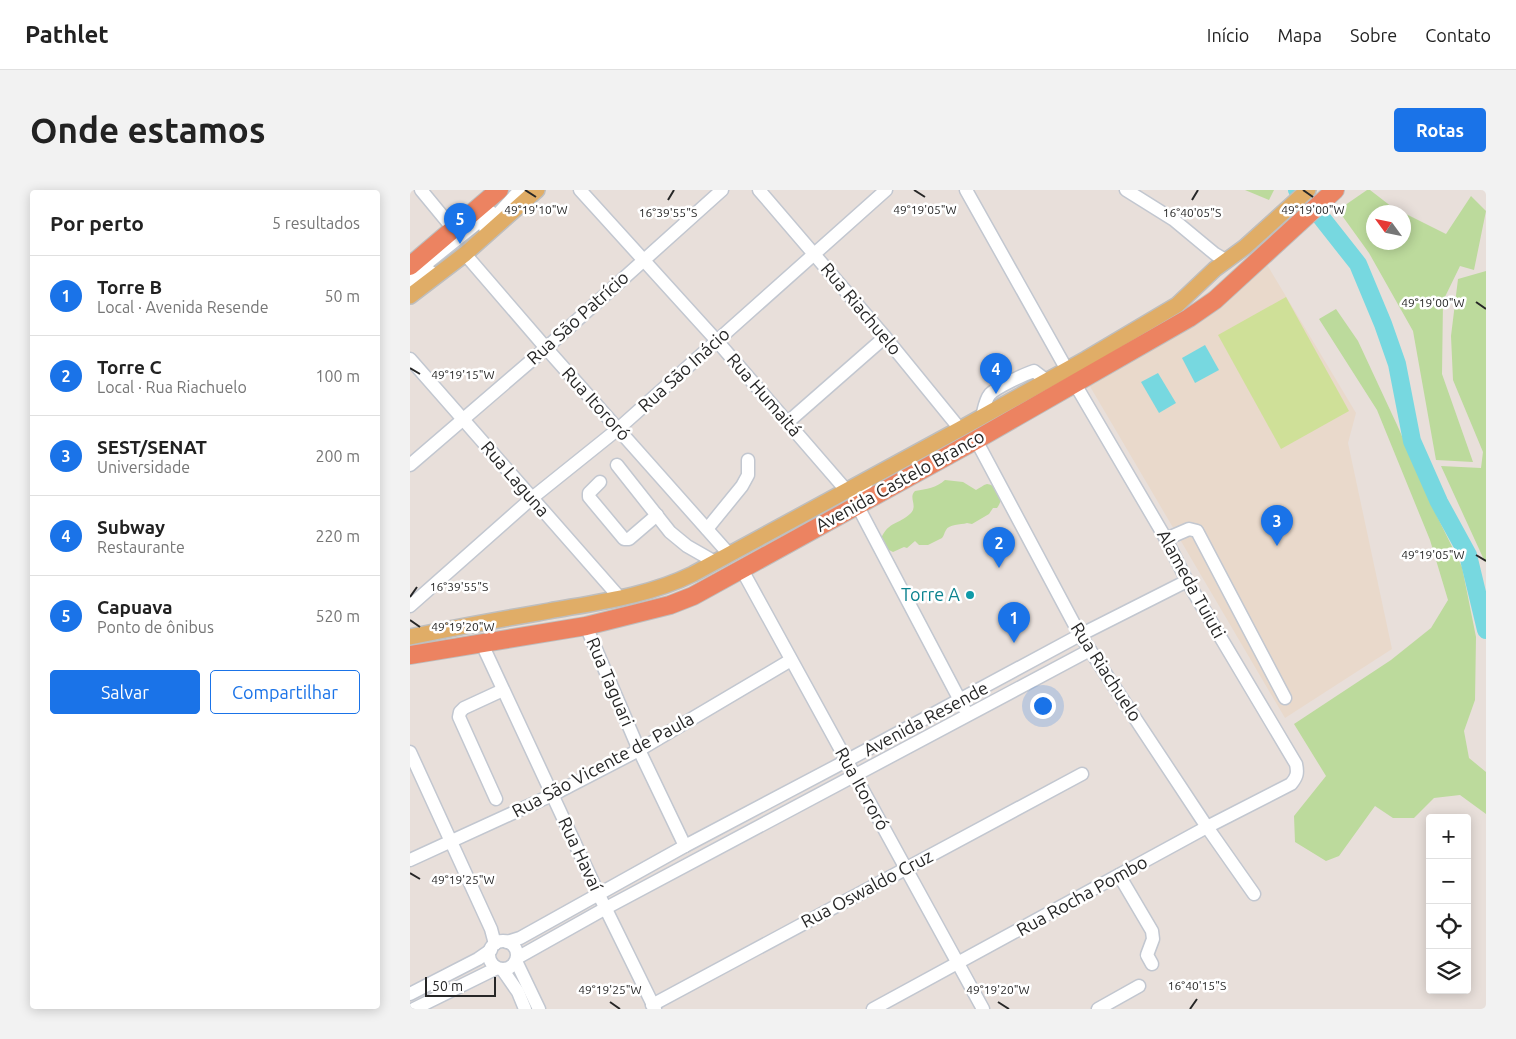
<!DOCTYPE html>
<html lang="pt">
<head>
<meta charset="utf-8">
<style>
  body { margin:0; font-family:Ubuntu,sans-serif; background:#f2f2f2; color:#222 }
  .controls { position:absolute; right:15px; bottom:15px; display:grid; overflow:hidden; border-radius:5px; box-shadow:0 2px 12px #0003 }
  .controls button { width:45px; height:45px; display:grid; place-items:center; padding:0; border:0; border-bottom:1px solid #e0e0e0; background:#fff; color:#222; font:25px sans-serif }
  .compass { position:absolute; left:956px; top:15px; width:45px; height:45px; border-radius:50%; background:#fff; box-shadow:0 2px 12px #0003; rotate:303deg }
  .scale { position:absolute; left:15px; bottom:12px; width:71px; box-sizing:border-box; padding-left:5px; border:2px solid #272727; border-top:0; font-size:14px; line-height:18px; white-space:nowrap; color:#272727; -webkit-text-stroke:4px #fff; paint-order:stroke }
  .you { position:absolute; left:632px; top:515px; width:18px; height:18px; margin:-12px; border:4px solid #fff; border-radius:50%; background:#1a73e8; box-shadow:0 0 0 8px #1a73e833 }
  .badge { display:grid; place-items:center; width:32px; height:32px; border-radius:50%; background:#1a73e8; color:#fff; font-size:16px; font-weight:700 }
  .pin { position:absolute; translate:-50% -41px; filter:drop-shadow(0 1px 2px #0008) }
  .pin::after { content:''; position:absolute; top:26px; width:18px; height:15px; background:inherit; clip-path:polygon(0 0,100% 0,50% 100%) }
  .list { margin:0; padding:0; list-style:none }
  h2 { display:flex; justify-content:space-between; align-items:center; height:65px; margin:0; padding:0 20px; font-size:21px }
  h2 small { font-size:16px; font-weight:400; color:#767676 }
  .list li { display:grid; grid-template-columns:32px 1fr auto; gap:15px; align-items:center; box-sizing:border-box; height:80px; padding:0 20px; border-top:1px solid #e0e0e0 }
  .list b { display:block; font-size:19px; white-space:nowrap }
  .list p { margin:0; font-size:16px; white-space:nowrap; color:#767676 }
  .list em { font-size:16px; font-style:normal; color:#767676 }
  .actions { display:flex; gap:10px; padding:15px 20px }
  .actions a { flex:1; padding:11px 0; border:1px solid #1a73e8; border-radius:5px; text-align:center; font-size:18px; color:#1a73e8 }
  .actions .main { background:#1a73e8; color:#fff }
  .icon { flex:none; width:28px; height:28px; fill:none; stroke:currentColor; stroke-width:2; stroke-linecap:round; stroke-linejoin:round }
  .map { position:relative; flex:none; width:1076px; height:819px; overflow:hidden; border-radius:5px }
  header { display:flex; align-items:center; gap:30px; box-sizing:border-box; height:70px; padding:0 25px; background:#fff; border-bottom:1px solid #e0e0e0 }
  header strong { font-size:24px }
  nav { display:flex; gap:28px; margin-inline-start:auto; font-size:18px }
  .intro { display:flex; align-items:center; justify-content:space-between; box-sizing:border-box; height:120px; padding:0 30px }
  h1 { margin:0; font-size:35px }
  .button { padding:12px 22px; border-radius:5px; background:#1a73e8; color:#fff; font-size:18px; font-weight:700 }
  main { display:flex; gap:30px; padding:0 30px }
  aside { flex:1; background:#fff; border-radius:5px; box-shadow:0 2px 12px #0003 }
  .map>svg:first-child { display:block }
  .education { fill:#e9d9cb }
  .green { fill:#bcda9c }
  .pitch { fill:#cfe098 }
  .water { fill:#77d8e0 }
  .lines { fill:none; stroke-linecap:round; stroke-linejoin:round }
  .river { stroke:#77d8e0; stroke-width:18 }
  .minor-casing { stroke:#c2c7d0; stroke-width:15 }
  .major-casing { stroke:#bebebe; stroke-width:18 }
  .highway-casing { stroke:#bebebe; stroke-width:20 }
  .minor { stroke:#fff; stroke-width:12 }
  .major { stroke:#e0ad67; stroke-width:15 }
  .highway { stroke:#ec8361; stroke-width:18 }
  .ticks { fill:none; stroke:#272727; stroke-width:2 }
  .culture-dot { fill:#0f9aa8; stroke:#fff; stroke-width:2 }
  .labels { text-anchor:middle; stroke-width:5; stroke-linejoin:round; paint-order:stroke }
  .street-label { font-size:18px; fill:#272727; stroke:#fff }
  .culture-label { font-size:18px; fill:#0d838f; stroke:#fff; text-anchor:end }
  .ticks-label { font-size:12px; text-anchor:middle; fill:#272727; stroke:#fff; stroke-width:5; stroke-linejoin:round; paint-order:stroke }
</style>
</head>
<body>
<header>
<strong>Pathlet</strong>
<nav><a>Início</a><a>Mapa</a><a>Sobre</a><a>Contato</a></nav>
</header>
<div class="intro"><h1>Onde estamos</h1><a class="button">Rotas</a></div>
<main>
<aside>
<h2>Por perto<small>5 resultados</small></h2>
<ul class="list">
<li><span class="badge">1</span><div><b>Torre B</b><p>Local · Avenida Resende</p></div><em>50 m</em></li>
<li><span class="badge">2</span><div><b>Torre C</b><p>Local · Rua Riachuelo</p></div><em>100 m</em></li>
<li><span class="badge">3</span><div><b>SEST/SENAT</b><p>Universidade</p></div><em>200 m</em></li>
<li><span class="badge">4</span><div><b>Subway</b><p>Restaurante</p></div><em>220 m</em></li>
<li><span class="badge">5</span><div><b>Capuava</b><p>Ponto de ônibus</p></div><em>520 m</em></li>
</ul>
<div class="actions"><a class="main">Salvar</a><a>Compartilhar</a></div>
</aside>
<div class="map">
<svg width="1076" height="819" viewBox="0 0 1076 819">
  <rect width="100%" height="100%" fill="#e8dfda"/>
  <polygon class="education" points="856,73 946,223 938,253 982,459 875,528 678,193"/>
  <g class="green">
    <polygon points="835,0 864,0 859,10"/>
    <polygon points="957,0 960,0 982,17 993,22 964,22 964,52 994,52 994,23 1036,44 1061,6 1076,21 1064,80 1050,76 1033,111 1032,184 1063,272 1026,270 1003,141 959,63 928,20"/>
    <polygon points="1076,81 1076,372 1075,372 1031,276 1071,278 1073,262 1043,190 1041,146 1048,89"/>
    <polygon points="926,119 948,151 988,237 1024,320 1052,377 1066,447 1065,510 1054,541 1059,568 1076,582 1076,624 1050,605 1024,608 1004,628 983,628 965,616 929,666 916,671 885,652 884,626 916,586 884,534 981,470 1021,438 1038,410 1020,350 967,220 909,129"/>
    <path d="M535,290L553,292L566,300C570,298 573,295 577,294C584,294 591,303 591,310C590,313 589,315 587,318H583L579,324L562,334L557,333C550,335 539,334 536,340C534,343 534,346 532,348L518,355H509L505,351L497,358L494,357L483,362L475,358L471,349C478,331 489,335 501,323C508,315 498,308 505,301C517,299 526,298 535,290Z"/>
  </g>
  <polygon class="pitch" points="876,107 939,221 871,259 808,145"/>
  <g class="water">
    <polygon points="795,155 809,180 785,193 772,168"/>
    <polygon points="748,183 766,213 749,223 731,192"/>
  </g>
  <g class="lines">
    <polyline class="river" points="887,0 892,3 948,74 973,134 987,174 1002,251 1029,312 1058,365 1076,440"/>
    <defs>
      <g id="minor">
        <polyline points="11,0 44,40"/>
        <polyline points="170,0 307,151 436,300"/>
        <polyline points="349,0 475,147 550,239"/>
        <polyline points="556,0 657,180"/>
        <polyline points="716,0 764,30 805,64 817,71"/>
        <polyline points="75,38 109,1"/>
        <polyline points="55,64 136,158 319,364"/>
        <polyline points="2,88 21,70 81,22"/>
        <polyline points="0,96 21,82"/>
        <polyline points="0,169 210,408"/>
        <path d="M572,227C574,219 575,210 580,204C587,197 615,184 624,181L637,191"/>
        <polyline points="378,232 475,147"/>
        <polyline points="566,250 670,445 797,637 844,704"/>
        <polyline points="0,275 136,158 312,0"/>
        <polyline points="207,275 260,342 277,356 305,372"/>
        <polyline points="190,292 179,303 179,307 214,349 219,349 247,325"/>
        <polyline points="457,293 445,305 445,311 554,518"/>
        <polyline points="297,339 332,296 338,285 338,270"/>
        <polyline points="756,349 779,339 787,341 875,508"/>
        <polyline points="331,378 573,819"/>
        <polyline points="0,416 122,308 208,239 476,0"/>
        <polyline points="176,436 229,560 275,656"/>
        <polyline points="72,454 188,703 245,819"/>
        <polyline points="0,562 81,739 85,754"/>
        <polyline points="86,609 49,527 50,522 54,518 93,500"/>
        <polyline points="0,670 142,605 229,560 381,470"/>
        <polyline points="709,685 742,741 743,749 737,765 742,774"/>
        <circle cx="93" cy="765" r="14"/>
        <polyline points="97,752 110,748 275,656 436,571 670,445 777,391"/>
        <polyline points="107,768 196,718 680,460"/>
        <polyline points="106,771 129,819"/>
        <polyline points="92,779 108,802 115,819"/>
        <polyline points="0,804 68,769 81,760"/>
        <polyline points="242,815 672,584"/>
        <polyline points="4,819 87,778"/>
        <path d="M463,819L797,637L881,594C887,587 888,583 886,574L777,391L756,349L665,194"/>
        <polyline points="688,819 729,796"/>
      </g>
      <g id="major">
        <polyline points="0,106 55,64 127,0"/>
        <path d="M0,447C46,437 93,429 139,421C189,412 238,406 283,384L550,239L676,169L767,115L805,79L835,57L898,0"/>
      </g>
      <g id="highway">
        <polyline points="0,76 89,0"/>
        <polyline points="0,465 176,436 260,415 283,406 566,250 779,128 805,110 925,0"/>
      </g>
    </defs>
    <use href="#minor" class="minor-casing"/>
    <use href="#major" class="major-casing"/>
    <use href="#highway" class="highway-casing"/>
    <use href="#minor" class="minor"/>
    <use href="#major" class="major"/>
    <use href="#highway" class="highway"/>
  </g>
  <path class="ticks" d="M115,0L126,7M504,0L515,7M893,0L903,7M258,10L264,0M782,10L788,0M1066,112L1076,119M0,178L10,184M1066,365L1076,371M0,407L7,397M0,430L10,437M0,683L10,689M200,812L210,819M588,812L599,819M780,819L787,809"/>
  <circle class="culture-dot" cx="560" cy="405" r="5"/>
  <g class="labels">
    <g class="street-label">
      <text transform="translate(451 119) rotate(50)" y="6">Rua Riachuelo</text>
      <text transform="translate(168 128) rotate(-42)" y="6">Rua São Patrício</text>
      <text transform="translate(274 180) rotate(-42)" y="6">Rua São Inácio</text>
      <text transform="translate(354 205) rotate(49)" y="6">Rua Humaitá</text>
      <text transform="translate(186 214) rotate(48)" y="6">Rua Itororó</text>
      <text transform="translate(105 289) rotate(49)" y="6">Rua Laguna</text>
      <text transform="translate(490 291) rotate(-29)" y="6">Avenida Castelo Branco</text>
      <text transform="translate(781 394) rotate(61)" y="6">Alameda Tuiuti</text>
      <text transform="translate(696 482) rotate(57)" y="6">Rua Riachuelo</text>
      <text transform="translate(200 492) rotate(67)" y="6">Rua Taguari</text>
      <text transform="translate(516 529) rotate(-28)" y="6">Avenida Resende</text>
      <text transform="translate(193 575) rotate(-28)" y="6">Rua São Vicente de Paula</text>
      <text transform="translate(452 599) rotate(61)" y="6">Rua Itororó</text>
      <text transform="translate(170 664) rotate(65)" y="6">Rua Havaí</text>
      <text transform="translate(457 699) rotate(-28)" y="6">Rua Oswaldo Cruz</text>
      <text transform="translate(672 706) rotate(-29)" y="6">Rua Rocha Pombo</text>
    </g>
    <g class="culture-label">
      <text x="550" y="411">Torre A</text>
    </g>
  </g>
  <g class="ticks-label">
    <text x="903" y="24">49°19'00"W</text>
    <text x="126" y="24">49°19'10"W</text>
    <text x="515" y="24">49°19'05"W</text>
    <text x="782" y="27">16°40'05"S</text>
    <text x="258" y="27">16°39'55"S</text>
    <text x="1023" y="117">49°19'00"W</text>
    <text x="53" y="189">49°19'15"W</text>
    <text x="1023" y="369">49°19'05"W</text>
    <text x="49" y="401">16°39'55"S</text>
    <text x="53" y="441">49°19'20"W</text>
    <text x="53" y="694">49°19'25"W</text>
    <text x="787" y="800">16°40'15"S</text>
    <text x="200" y="804">49°19'25"W</text>
    <text x="588" y="804">49°19'20"W</text>
  </g>
</svg>
<div class="controls">
<button>+</button>
<button>−</button>
<button><svg class="icon" aria-label="locate" viewBox="0 0 24 24"><circle cx="12" cy="12" r="6"/><path d="M12 2v4M12 18v4M2 12h4M18 12h4"/></svg></button>
<button><svg class="icon" aria-label="layers" viewBox="0 0 24 24"><path d="M12 4l9 5-9 5-9-5zM3 14l9 5 9-5"/></svg></button>
</div>
<svg class="compass" viewBox="-18 -18 36 36"><path d="M0-13l5 13h-10z" fill="#e53935"/><path d="M0 13l5-13h-10z" fill="#767676"/></svg>
<div class="scale">50 m</div>
<div class="you"></div>
<div class="pin badge" style="left:604px;top:453px">1</div>
<div class="pin badge" style="left:589px;top:378px">2</div>
<div class="pin badge" style="left:867px;top:356px">3</div>
<div class="pin badge" style="left:586px;top:204px">4</div>
<div class="pin badge" style="left:50px;top:54px">5</div>
</div>
</main>
</body>
</html>
